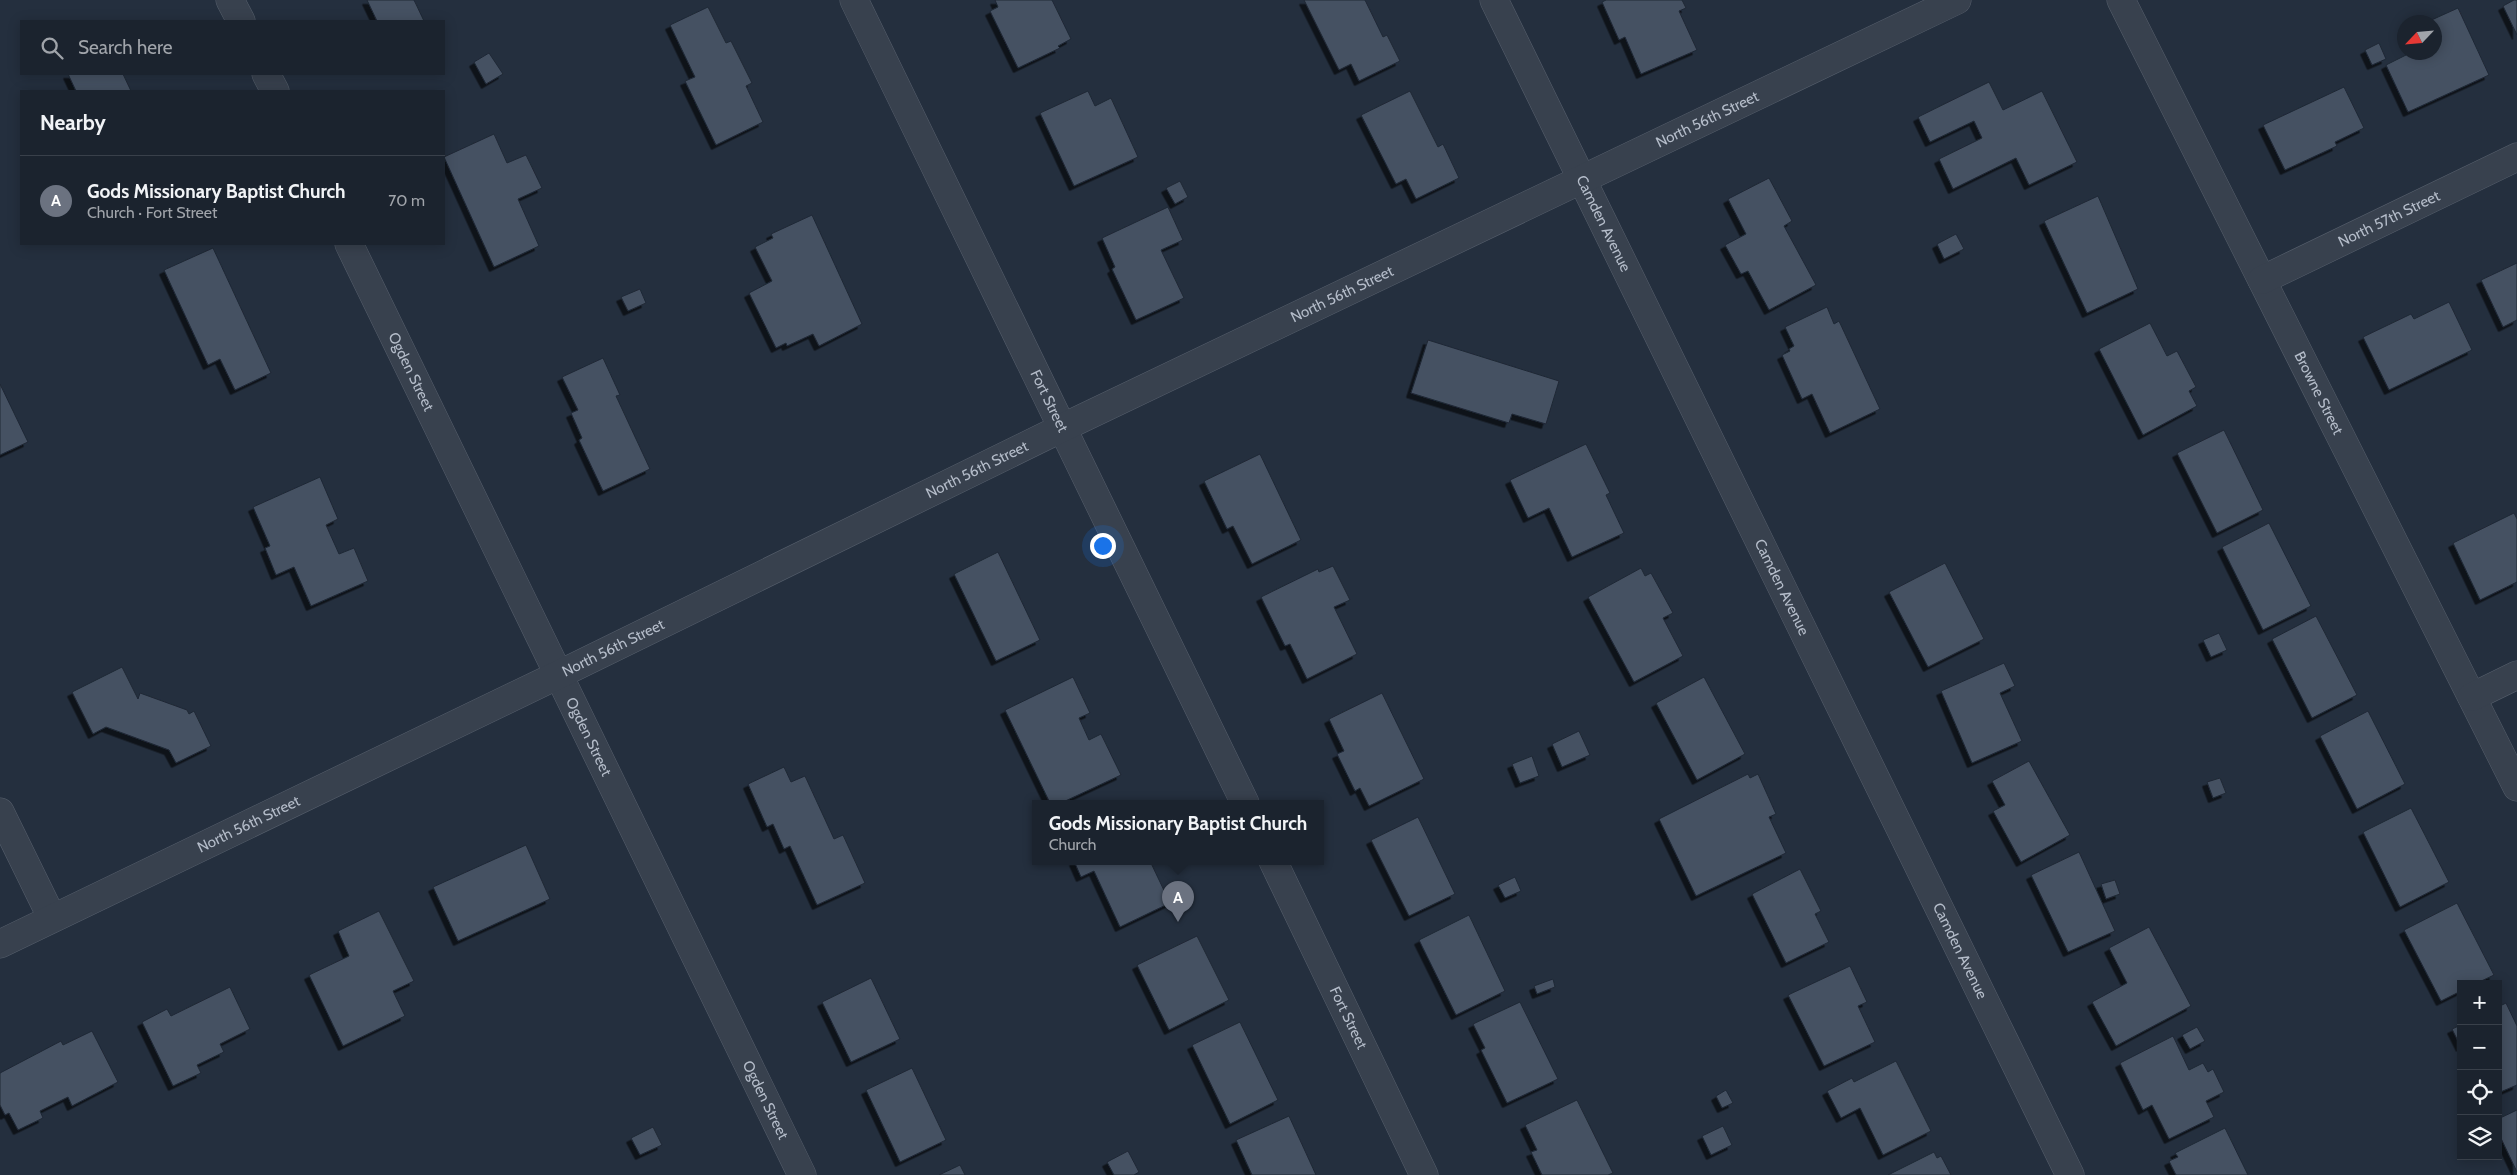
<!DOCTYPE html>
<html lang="en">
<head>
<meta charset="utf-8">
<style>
  body { margin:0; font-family:Cabin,sans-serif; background:#242b36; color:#f1f3f6 }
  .controls { position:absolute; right:15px; bottom:15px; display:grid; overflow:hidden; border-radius:0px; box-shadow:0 2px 12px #0003 }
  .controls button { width:45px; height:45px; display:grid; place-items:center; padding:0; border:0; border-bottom:1px solid #39404a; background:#1b232e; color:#f1f3f6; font:25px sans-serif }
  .compass { position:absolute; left:2397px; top:15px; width:45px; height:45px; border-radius:50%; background:#1b232e; box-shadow:0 2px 12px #0003; rotate:244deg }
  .you { position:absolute; left:1102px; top:545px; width:18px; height:18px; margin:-12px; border:4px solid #fff; border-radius:50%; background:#1a73e8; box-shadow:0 0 0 8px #1a73e833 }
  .badge { display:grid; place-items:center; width:32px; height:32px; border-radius:50%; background:#8ab4f8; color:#fff; font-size:16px; font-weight:700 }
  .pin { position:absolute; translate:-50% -41px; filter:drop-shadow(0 1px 2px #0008) }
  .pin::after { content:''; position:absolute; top:26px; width:18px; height:15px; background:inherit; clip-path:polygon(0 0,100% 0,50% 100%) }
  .popup { position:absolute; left:1032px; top:800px; width:292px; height:65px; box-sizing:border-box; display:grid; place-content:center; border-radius:0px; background:#1b232e; filter:drop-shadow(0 1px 4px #0005); font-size:16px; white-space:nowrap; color:#a0a4aa }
  .popup b { font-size:19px; color:#f1f3f6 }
  .popup::after { content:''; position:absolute; left:50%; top:100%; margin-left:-10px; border:10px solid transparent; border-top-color:#1b232e }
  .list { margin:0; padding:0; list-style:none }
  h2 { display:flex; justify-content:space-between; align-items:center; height:65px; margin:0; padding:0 20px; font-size:21px }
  h2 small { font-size:16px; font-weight:400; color:#a0a4aa }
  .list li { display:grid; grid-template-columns:32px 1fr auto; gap:15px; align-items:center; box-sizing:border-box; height:90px; padding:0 20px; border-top:1px solid #39404a }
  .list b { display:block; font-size:19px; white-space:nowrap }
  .list p { margin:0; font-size:16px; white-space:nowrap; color:#a0a4aa }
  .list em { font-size:16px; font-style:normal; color:#a0a4aa }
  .icon { flex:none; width:28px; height:28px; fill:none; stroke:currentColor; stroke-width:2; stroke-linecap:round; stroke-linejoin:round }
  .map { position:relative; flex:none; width:2517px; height:1175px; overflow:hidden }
  .search { position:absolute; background:#1b232e; box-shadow:0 2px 12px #0003; left:20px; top:20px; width:425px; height:55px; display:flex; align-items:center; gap:12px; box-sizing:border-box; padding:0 18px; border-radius:0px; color:#a0a4aa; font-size:19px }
  .panel { position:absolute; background:#1b232e; box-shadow:0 2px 12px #0003; left:20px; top:90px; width:425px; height:155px; border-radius:0px }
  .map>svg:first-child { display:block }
  .building { fill:#455162; stroke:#1f2835; filter:url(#shadow) }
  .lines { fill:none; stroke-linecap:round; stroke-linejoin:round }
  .minor-casing { stroke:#565f6c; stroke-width:29 }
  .minor { stroke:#38414e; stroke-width:28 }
  .labels { text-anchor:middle; stroke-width:5; stroke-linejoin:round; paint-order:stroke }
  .street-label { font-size:15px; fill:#b4bcc9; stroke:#1d2633 }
</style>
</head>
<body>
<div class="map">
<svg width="2517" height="1175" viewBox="0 0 2517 1175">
  <defs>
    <filter id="shadow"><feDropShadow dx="-4.5" dy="4.5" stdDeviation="0" flood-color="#0009"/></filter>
  </defs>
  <rect width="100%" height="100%" fill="#242f3e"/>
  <g class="building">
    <polygon points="367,0 414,0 424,21 377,21"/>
    <polygon points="995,0 1052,0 1071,39 1058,46 1060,48 1018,68 990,11 998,7"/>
    <polygon points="1304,0 1365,0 1383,37 1387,35 1400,61 1359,81 1351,64 1339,70"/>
    <polygon points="1606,0 1682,0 1686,8 1679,11 1697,50 1641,74 1625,37 1619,40 1602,2"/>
    <polygon points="2514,0 2517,0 2517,35 2503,6"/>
    <polygon points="708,7 726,43 731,41 752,83 746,86 763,122 716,145 685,81 695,77 670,25"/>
    <polygon points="2458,8 2489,75 2408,112 2386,65 2412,52 2434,52 2434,22 2427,22"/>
    <polygon points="2379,43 2386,59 2372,65 2365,50"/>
    <polygon points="489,53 503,74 486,84 474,62"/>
    <polygon points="68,74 123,74 131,91 76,91"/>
    <polygon points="1989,82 2003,110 2042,91 2077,162 2029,185 2016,158 1953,189 1939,159 1982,138 1974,121 1930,142 1918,117"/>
    <polygon points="2344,87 2364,128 2335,142 2337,146 2285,170 2263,125"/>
    <polygon points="1088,91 1095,106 1111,98 1138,157 1074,186 1040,113"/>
    <polygon points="1410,91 1438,147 1443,144 1459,178 1416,199 1406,179 1396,184 1361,115"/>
    <polygon points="494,134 507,163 526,155 542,188 518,199 539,246 494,267 444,157"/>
    <polygon points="1769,178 1792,221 1784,226 1816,285 1769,310 1748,271 1741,274 1725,245 1746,234 1728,199"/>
    <polygon points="1180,181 1188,197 1175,204 1166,188"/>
    <polygon points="2098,196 2138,289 2087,313 2044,221"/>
    <polygon points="1168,207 1183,240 1161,250 1184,298 1136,320 1112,269 1115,267 1102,238"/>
    <polygon points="812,215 862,324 819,346 813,334 787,346 786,343 776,348 749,293 772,281 755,247 773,238 771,234"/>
    <polygon points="1956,234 1964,249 1944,259 1937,244"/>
    <polygon points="213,248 271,373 235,390 220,359 208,365 164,270"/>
    <polygon points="2517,263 2517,320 2503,327 2481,280"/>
    <polygon points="640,289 646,303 628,311 621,297"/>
    <polygon points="2449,302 2472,350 2389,390 2363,337 2411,314 2414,319"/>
    <polygon points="1827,307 1834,324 1839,321 1880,409 1830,433 1812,394 1802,399 1782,355 1790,351 1789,349 1794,346 1785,327"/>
    <polygon points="2150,323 2167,356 2177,351 2196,387 2189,391 2197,406 2143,435 2099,349"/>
    <polygon points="1428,340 1559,381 1546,424 1512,414 1509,423 1411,393"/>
    <polygon points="603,358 620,395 616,396 650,469 603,491 579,440 582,438 571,413 578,410 562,377"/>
    <polygon points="0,384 28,442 0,455"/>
    <polygon points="2224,430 2263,510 2217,533 2177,453"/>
    <polygon points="1586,444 1610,493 1606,495 1624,533 1572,557 1549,508 1528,518 1510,480"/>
    <polygon points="1260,454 1301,540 1252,564 1233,526 1227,529 1204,481"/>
    <polygon points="320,477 338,519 326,525 339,554 354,548 368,581 311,606 294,567 276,575 265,548 270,546 253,507"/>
    <polygon points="2514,513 2517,519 2517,582 2480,600 2453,543"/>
    <polygon points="2269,523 2311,606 2263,630 2222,547"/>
    <polygon points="998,552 1040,640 996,661 954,574"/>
    <polygon points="1945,563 1984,639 1928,667 1889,592"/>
    <polygon points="1333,566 1350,600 1334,607 1357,654 1307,679 1290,644 1285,646 1261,597 1318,569 1319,572"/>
    <polygon points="1641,568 1645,576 1651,573 1673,613 1663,618 1683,656 1634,682 1588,597"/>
    <polygon points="2316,616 2357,695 2312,718 2272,639"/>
    <polygon points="2219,633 2227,650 2211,657 2203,640"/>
    <polygon points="2004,663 2015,686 2000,693 2022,741 1972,763 1941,691"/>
    <polygon points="122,667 138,699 140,693 187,710 189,714 194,711 211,746 176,763 169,750 106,727 93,734 72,692"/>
    <polygon points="1073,677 1090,713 1079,718 1089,740 1101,734 1121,775 1061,803 1050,803 1005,710"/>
    <polygon points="1704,677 1745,754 1697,780 1656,703"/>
    <polygon points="1382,693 1424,779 1369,806 1360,788 1355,791 1337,754 1344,751 1329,719"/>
    <polygon points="2368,711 2405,784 2357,809 2320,736"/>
    <polygon points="1579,731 1590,755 1562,767 1552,744"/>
    <polygon points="1532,756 1539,776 1520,783 1512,764"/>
    <polygon points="2029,761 2070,835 2021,862 1993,811 2005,805 1992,781"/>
    <polygon points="784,767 791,782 805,776 834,839 843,835 865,883 817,905 790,846 784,849 773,824 767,827 748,784"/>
    <polygon points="1748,774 1750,778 1758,774 1776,814 1769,817 1786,853 1696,896 1659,819"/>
    <polygon points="2220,778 2226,793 2213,798 2207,782"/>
    <polygon points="2411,808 2449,882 2400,907 2363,832"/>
    <polygon points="1418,817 1455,894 1409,916 1371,840"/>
    <polygon points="526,845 550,899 458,941 433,887"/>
    <polygon points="2079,852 2115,931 2068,952 2031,875"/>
    <polygon points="1074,861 1150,861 1170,903 1120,927 1094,871 1081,877"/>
    <polygon points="1800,869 1821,911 1815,914 1829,942 1786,963 1752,894"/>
    <polygon points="1515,877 1521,891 1505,898 1498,885"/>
    <polygon points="2115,880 2120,894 2106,899 2101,884"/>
    <polygon points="2457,903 2494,975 2475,984 2461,984 2461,991 2441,1001 2404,930"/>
    <polygon points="379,911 414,981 393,991 405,1016 343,1046 309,975 349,956 338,931"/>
    <polygon points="1469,915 1505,991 1456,1015 1419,940"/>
    <polygon points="2149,927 2191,1006 2116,1046 2092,1002 2127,983 2109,948"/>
    <polygon points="1197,936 1229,1000 1169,1030 1137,965"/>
    <polygon points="1850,966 1867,1002 1858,1006 1875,1042 1824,1066 1788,995"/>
    <polygon points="871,978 900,1039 851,1062 822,1002"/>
    <polygon points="1553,979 1555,987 1537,994 1534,986"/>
    <polygon points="230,987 250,1029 220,1044 224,1052 197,1065 201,1073 173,1086 142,1022 167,1009 171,1016"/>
    <polygon points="1520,1002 1558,1079 1507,1103 1481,1050 1485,1048 1473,1024"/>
    <polygon points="2506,1003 2517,1026 2517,1085 2498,1093 2498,1007"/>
    <polygon points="1240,1022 1278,1100 1230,1124 1192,1045"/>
    <polygon points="2461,1025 2461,1047 2452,1029"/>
    <polygon points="2197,1027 2205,1041 2190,1049 2182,1035"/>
    <polygon points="92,1031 118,1082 72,1106 68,1097 40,1111 43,1118 18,1130 9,1113 5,1115 0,1105 0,1073 61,1041 63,1045"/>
    <polygon points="2173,1036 2189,1070 2203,1063 2208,1072 2213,1069 2224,1092 2206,1101 2214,1117 2169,1139 2152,1105 2143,1110 2120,1063"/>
    <polygon points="1896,1061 1931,1131 1883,1155 1860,1108 1841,1118 1827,1091 1852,1078 1854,1082"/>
    <polygon points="912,1068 946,1140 900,1162 866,1090"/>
    <polygon points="1726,1090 1733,1103 1722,1108 1716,1096"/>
    <polygon points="1577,1100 1613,1173 1608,1175 1542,1175 1531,1152 1537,1150 1525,1125"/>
    <polygon points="2517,1110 2517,1172 2498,1132 2498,1119"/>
    <polygon points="1289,1116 1316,1175 1252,1175 1236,1140"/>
    <polygon points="1723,1126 1732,1145 1711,1155 1702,1136"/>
    <polygon points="653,1127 662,1145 640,1155 631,1138"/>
    <polygon points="2225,1128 2248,1175 2176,1175 2169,1161 2178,1157 2175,1153"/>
    <polygon points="1128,1151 1139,1172 1134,1175 1114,1175 1107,1162"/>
    <polygon points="1934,1152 1937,1158 1941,1156 1951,1175 1888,1175"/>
    <polygon points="960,1165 965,1175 939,1175"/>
  </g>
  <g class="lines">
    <defs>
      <g id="minor">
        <polyline points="230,0 241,21"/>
        <path id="s1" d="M854,0L1245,803"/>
        <path id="s2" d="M1494,0L2070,1175"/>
        <path id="s3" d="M2121,0L2517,787"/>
        <polyline points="266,74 275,91"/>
        <path id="s4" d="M349,244L802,1175"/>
        <path id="s5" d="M2262,280L2517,157"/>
        <polyline points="2472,697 2517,675"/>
        <polyline points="0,812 52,918"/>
        <path id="s6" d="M1273,861L1424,1175"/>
        <path id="s7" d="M0,944L558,675L1064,427L1957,0"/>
      </g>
    </defs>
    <use href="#minor" class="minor-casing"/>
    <use href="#minor" class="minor"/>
  </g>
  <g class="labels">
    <g class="street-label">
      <text dy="5" stroke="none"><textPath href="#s7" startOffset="1896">North 56th Street</textPath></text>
      <text dy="5" stroke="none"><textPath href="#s5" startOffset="141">North 57th Street</textPath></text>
      <text dy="5" stroke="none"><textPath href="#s2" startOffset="249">Camden Avenue</textPath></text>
      <text dy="5" stroke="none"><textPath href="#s7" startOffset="1491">North 56th Street</textPath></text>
      <text dy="5" stroke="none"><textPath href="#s4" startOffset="142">Ogden Street</textPath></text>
      <text dy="5" stroke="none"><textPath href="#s3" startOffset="440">Browne Street</textPath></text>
      <text dy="5" stroke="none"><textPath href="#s1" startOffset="446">Fort Street</textPath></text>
      <text dy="5" stroke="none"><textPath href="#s7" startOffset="1086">North 56th Street</textPath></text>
      <text dy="5" stroke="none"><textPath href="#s2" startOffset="654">Camden Avenue</textPath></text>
      <text dy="5" stroke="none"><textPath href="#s7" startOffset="681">North 56th Street</textPath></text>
      <text dy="5" stroke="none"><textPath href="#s4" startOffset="548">Ogden Street</textPath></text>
      <text dy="5" stroke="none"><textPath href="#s7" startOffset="276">North 56th Street</textPath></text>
      <text dy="5" stroke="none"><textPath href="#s2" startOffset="1059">Camden Avenue</textPath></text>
      <text dy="5" stroke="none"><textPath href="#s6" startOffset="174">Fort Street</textPath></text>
      <text dy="5" stroke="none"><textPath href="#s4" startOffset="952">Ogden Street</textPath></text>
    </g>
  </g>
</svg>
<div class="controls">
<button>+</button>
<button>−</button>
<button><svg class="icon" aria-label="locate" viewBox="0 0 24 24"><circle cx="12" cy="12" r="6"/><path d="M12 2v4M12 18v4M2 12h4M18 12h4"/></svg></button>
<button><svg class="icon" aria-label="layers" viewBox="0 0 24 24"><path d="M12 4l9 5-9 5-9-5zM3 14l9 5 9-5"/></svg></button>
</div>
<svg class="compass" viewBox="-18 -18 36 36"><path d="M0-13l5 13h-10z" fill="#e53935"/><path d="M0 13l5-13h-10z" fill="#a0a4aa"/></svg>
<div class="you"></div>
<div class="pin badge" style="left:1178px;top:922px;background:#6b7280">A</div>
<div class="popup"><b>Gods Missionary Baptist Church</b>Church</div>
<div class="search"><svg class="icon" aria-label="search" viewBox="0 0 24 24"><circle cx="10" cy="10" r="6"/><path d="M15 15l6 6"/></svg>Search here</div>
<section class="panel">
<h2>Nearby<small></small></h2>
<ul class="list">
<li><span class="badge" style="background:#6b7280">A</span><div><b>Gods Missionary Baptist Church</b><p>Church · Fort Street</p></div><em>70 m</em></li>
</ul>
</section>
</div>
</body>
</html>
